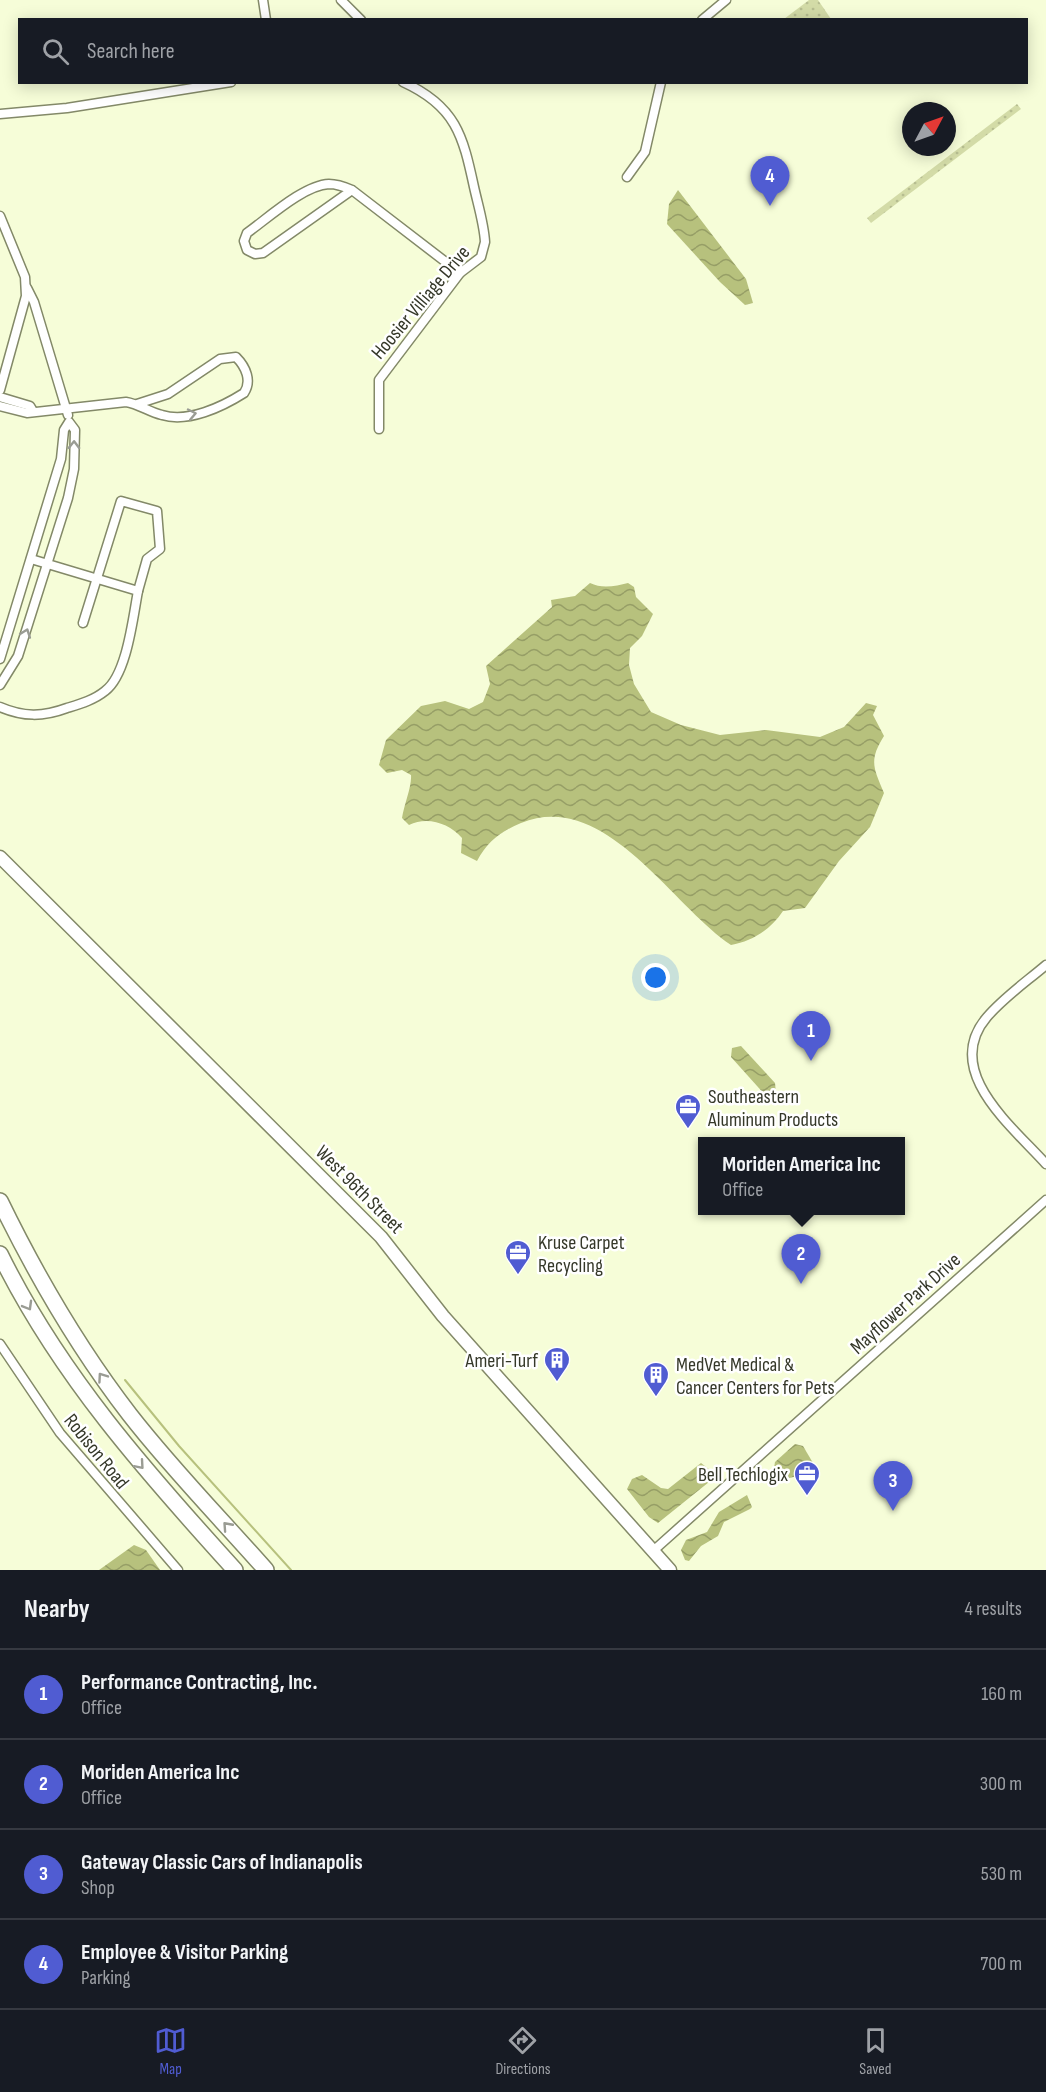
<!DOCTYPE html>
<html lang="en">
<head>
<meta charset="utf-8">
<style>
  body { margin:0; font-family:"Sofia Sans Condensed",sans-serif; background:#20242c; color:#f1f3f6 }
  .compass { position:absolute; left:902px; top:102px; width:54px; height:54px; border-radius:50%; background:#171b24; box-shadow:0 3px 15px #0003; rotate:49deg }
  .you { position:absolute; left:656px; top:978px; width:21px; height:21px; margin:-15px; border:4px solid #fff; border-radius:50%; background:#1a73e8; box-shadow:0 0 0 9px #1a73e833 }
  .badge { display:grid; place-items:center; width:39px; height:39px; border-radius:50%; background:#505cd2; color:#fff; font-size:20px; font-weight:700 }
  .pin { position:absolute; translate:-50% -50px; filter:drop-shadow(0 2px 3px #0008) }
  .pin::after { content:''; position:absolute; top:32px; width:21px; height:18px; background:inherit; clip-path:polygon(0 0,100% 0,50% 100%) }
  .popup { position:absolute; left:698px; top:1137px; width:207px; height:78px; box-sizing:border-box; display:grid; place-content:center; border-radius:0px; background:#171b24; filter:drop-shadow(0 2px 4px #0005); font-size:20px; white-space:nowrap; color:#9ea1a6 }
  .popup b { font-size:22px; color:#f1f3f6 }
  .popup::after { content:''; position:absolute; left:50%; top:100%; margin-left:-12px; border:12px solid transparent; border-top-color:#171b24 }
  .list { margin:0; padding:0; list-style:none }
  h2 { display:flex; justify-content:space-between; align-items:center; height:78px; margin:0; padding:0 24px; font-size:26px }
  h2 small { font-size:20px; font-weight:400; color:#9ea1a6 }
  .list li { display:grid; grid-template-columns:39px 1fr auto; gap:18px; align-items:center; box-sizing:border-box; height:90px; padding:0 24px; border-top:2px solid #363941 }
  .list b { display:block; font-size:22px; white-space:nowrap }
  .list p { margin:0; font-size:20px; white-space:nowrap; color:#9ea1a6 }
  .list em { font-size:20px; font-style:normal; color:#9ea1a6 }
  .icon { flex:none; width:33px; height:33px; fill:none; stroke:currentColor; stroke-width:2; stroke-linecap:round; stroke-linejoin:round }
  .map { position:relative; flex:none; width:1046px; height:1570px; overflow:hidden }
  .search { position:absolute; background:#171b24; box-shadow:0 3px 15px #0003; left:18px; right:18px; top:18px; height:66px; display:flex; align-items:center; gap:15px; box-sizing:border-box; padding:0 21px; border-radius:0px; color:#9ea1a6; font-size:22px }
  .sheet { height:438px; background:#171b24 }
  nav { display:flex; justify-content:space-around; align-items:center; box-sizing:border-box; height:84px; border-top:2px solid #363941; background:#171b24; font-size:16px; color:#9ea1a6 }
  nav a { display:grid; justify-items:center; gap:3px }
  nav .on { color:#505cd2 }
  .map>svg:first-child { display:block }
  .grass { fill:url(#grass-dots) }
  .water { fill:url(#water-waves) }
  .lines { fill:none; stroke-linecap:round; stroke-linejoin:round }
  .stream { stroke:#b7c17d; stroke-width:2 }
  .street-casing { stroke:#838968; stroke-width:11 }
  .secondary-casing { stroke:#838968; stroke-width:15 }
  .highway-casing { stroke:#838968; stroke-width:18 }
  .street { stroke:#fff; stroke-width:8 }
  .secondary { stroke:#fff; stroke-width:12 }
  .highway { stroke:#fff; stroke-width:15 }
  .oneway { stroke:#9a9c94 }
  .labels { text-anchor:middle; stroke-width:5; stroke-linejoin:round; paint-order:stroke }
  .street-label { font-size:20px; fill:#353829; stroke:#fff }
  .poi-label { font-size:20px; fill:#353829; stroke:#fff; text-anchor:start }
</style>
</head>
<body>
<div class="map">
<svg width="1046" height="1570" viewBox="0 0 1046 1570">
  <defs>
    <pattern id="grass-dots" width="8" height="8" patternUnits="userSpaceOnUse" patternTransform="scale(1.5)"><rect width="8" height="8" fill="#d3dba7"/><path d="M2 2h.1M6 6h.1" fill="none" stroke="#b6bd90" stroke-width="1.8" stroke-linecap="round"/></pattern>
    <pattern id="water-waves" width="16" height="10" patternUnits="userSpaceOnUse" patternTransform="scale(1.5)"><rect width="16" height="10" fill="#b7c17d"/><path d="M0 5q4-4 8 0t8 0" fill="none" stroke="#969e66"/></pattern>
  </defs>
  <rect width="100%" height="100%" fill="#f6fdd8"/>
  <g class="grass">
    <polygon points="809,0 818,0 831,19 784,19"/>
    <polygon points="1017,104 1021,109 871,223 867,218"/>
  </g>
  <g class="water">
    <polygon points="678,190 746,279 753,303 745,305 720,282 667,224 669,204"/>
    <path d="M590,583C602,589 616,586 628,583L634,587L636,597L653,614L642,636L630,648L629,665L634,684L651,712L681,725L720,735L766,730L820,737L844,727L866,703L877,706L873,715L884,736C869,760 873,767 884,793L870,827L839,861L805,908L783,911C771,929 753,941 731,945C671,905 605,789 521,823C501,831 487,842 477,861L461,853L462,838C449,823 427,816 409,825L402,818C404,805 412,786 411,775L402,770L387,773L379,765L386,740L421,706L445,701L469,709L483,702L490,684L486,666L552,607L551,600L575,596Z"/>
    <polygon points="741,1046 775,1083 776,1093 766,1096 731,1057 732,1048"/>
    <polygon points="795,1444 803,1446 813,1463 798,1476 780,1480 773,1474 775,1462"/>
    <polygon points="701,1463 710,1470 709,1482 658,1523 649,1517 627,1489 632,1479 642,1475 661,1488 668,1489"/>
    <polygon points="747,1495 752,1507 750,1509 724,1522 718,1536 701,1546 689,1561 685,1560 681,1550 686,1540 707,1532 719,1512"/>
    <polygon points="134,1545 146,1550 160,1570 99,1570"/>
  </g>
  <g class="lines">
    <polyline class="stream" points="125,1380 179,1446 291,1570"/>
    <defs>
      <g id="street">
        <polyline points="263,0 266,20"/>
        <polyline points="341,0 361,20"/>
        <polyline points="702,20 726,0"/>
        <polyline points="0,114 67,108 231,82"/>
        <polyline points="627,177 645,152 661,82"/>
        <path d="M352,190L263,253L255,254L247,250L244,241L247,233C268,218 304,185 329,184C337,184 345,187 352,190L460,273"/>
        <polyline points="0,216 25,277 26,296 0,390"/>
        <polyline points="27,288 34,302 68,415"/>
        <polyline points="0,397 30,406 33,411"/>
        <path d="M0,406L27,413L126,402C139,404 149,412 162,415C188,423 222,407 244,393C252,381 246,367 236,357L220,359L168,394L137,404"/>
        <path d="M379,429V380L460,273L481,257L485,242C484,224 478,205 474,187C463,136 456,106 403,82"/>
        <polyline points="83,623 121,501 157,511 160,549 147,559 138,591"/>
        <polyline points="0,659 61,459 64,430 69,422 75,430 74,469 68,498 18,656 0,685"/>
        <path d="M0,707C23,717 43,717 67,708C80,704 94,700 105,691C127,675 133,617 138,591L31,559"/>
        <path d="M1046,965C1026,982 1004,997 987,1017C941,1071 1013,1127 1046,1164"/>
        <polyline points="0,1344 60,1433 178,1570"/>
        <polyline points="653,1551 1046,1200"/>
      </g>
      <polyline id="secondary" points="0,857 381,1237 443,1316 670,1570"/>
      <g id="highway">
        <path d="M0,1201C37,1277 79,1349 130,1415C172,1469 221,1519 266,1570"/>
        <path d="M0,1254C59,1374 146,1472 235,1570"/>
      </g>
    </defs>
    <use href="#street" class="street-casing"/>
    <use href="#secondary" class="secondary-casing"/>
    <use href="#highway" class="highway-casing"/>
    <use href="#street" class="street"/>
    <use href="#secondary" class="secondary"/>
    <use href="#highway" class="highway"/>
  </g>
  <defs><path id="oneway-chevron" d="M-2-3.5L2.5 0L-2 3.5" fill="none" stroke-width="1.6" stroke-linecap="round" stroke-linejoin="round" transform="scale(1.5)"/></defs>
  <g class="oneway">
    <use href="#oneway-chevron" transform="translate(192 414) rotate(-12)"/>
    <use href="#oneway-chevron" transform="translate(74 445) rotate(-89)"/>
    <use href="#oneway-chevron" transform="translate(26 633) rotate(-70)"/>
    <use href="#oneway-chevron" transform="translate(28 1306) rotate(60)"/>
    <use href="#oneway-chevron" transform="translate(102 1377) rotate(-125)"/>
    <use href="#oneway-chevron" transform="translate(140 1465) rotate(49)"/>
    <use href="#oneway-chevron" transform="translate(227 1526) rotate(-132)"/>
  </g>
  <defs>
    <symbol id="office-pin" viewBox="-11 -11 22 30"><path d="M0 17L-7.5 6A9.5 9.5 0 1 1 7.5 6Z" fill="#505cd2" stroke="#fff"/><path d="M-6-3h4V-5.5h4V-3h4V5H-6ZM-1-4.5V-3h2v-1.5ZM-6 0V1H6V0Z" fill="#fff"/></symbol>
    <symbol id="building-pin" viewBox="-11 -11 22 30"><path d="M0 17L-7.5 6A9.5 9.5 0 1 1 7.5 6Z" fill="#505cd2" stroke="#fff"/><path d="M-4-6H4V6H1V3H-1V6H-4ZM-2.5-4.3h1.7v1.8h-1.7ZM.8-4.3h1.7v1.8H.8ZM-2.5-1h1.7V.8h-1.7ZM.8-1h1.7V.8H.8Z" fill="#fff"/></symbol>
  </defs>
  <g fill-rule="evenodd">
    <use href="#office-pin" x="673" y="1092" width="30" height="40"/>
    <use href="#office-pin" x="503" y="1238" width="30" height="40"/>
    <use href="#building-pin" x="542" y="1345" width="30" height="40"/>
    <use href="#building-pin" x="641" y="1360" width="30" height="40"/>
    <use href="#office-pin" x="792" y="1459" width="30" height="40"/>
  </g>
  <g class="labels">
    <g class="street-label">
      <text transform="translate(420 302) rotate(-50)" y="7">Hoosier Villiage Drive</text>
      <text transform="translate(360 1189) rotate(45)" y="7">West 96th Street</text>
      <text transform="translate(905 1303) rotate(-42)" y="7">Mayflower Park Drive</text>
      <text transform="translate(97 1451) rotate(51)" y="7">Robison Road</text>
    </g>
    <g class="poi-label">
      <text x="708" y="1103">Southeastern<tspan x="708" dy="23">Aluminum Products</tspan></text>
      <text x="538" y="1249">Kruse Carpet<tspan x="538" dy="23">Recycling</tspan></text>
      <text x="538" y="1367" text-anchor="end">Ameri-Turf</text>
      <text x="676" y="1371">MedVet Medical &amp;<tspan x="676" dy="23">Cancer Centers for Pets</tspan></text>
      <text x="788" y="1481" text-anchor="end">Bell Techlogix</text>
    </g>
  </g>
</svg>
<svg class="compass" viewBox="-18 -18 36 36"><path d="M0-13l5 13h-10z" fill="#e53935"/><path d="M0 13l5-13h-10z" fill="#9ea1a6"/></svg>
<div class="you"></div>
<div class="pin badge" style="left:811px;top:1061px">1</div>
<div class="pin badge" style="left:801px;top:1284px">2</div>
<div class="popup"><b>Moriden America Inc</b>Office</div>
<div class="pin badge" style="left:893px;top:1511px">3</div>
<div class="pin badge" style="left:770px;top:206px">4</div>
<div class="search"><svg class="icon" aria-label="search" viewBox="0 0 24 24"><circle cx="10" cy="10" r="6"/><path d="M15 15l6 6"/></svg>Search here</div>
</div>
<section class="sheet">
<h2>Nearby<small>4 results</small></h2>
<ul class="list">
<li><span class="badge">1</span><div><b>Performance Contracting, Inc.</b><p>Office</p></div><em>160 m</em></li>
<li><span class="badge">2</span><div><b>Moriden America Inc</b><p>Office</p></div><em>300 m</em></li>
<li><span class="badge">3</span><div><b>Gateway Classic Cars of Indianapolis</b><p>Shop</p></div><em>530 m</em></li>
<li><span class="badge">4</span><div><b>Employee &amp; Visitor Parking</b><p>Parking</p></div><em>700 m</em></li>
</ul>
</section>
<nav>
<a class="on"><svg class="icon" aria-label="map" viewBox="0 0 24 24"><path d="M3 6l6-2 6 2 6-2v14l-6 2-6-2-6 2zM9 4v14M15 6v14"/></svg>Map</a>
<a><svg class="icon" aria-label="directions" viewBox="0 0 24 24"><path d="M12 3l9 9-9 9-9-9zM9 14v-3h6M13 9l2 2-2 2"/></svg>Directions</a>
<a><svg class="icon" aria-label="saved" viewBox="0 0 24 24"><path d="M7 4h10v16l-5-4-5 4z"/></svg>Saved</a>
</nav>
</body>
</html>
